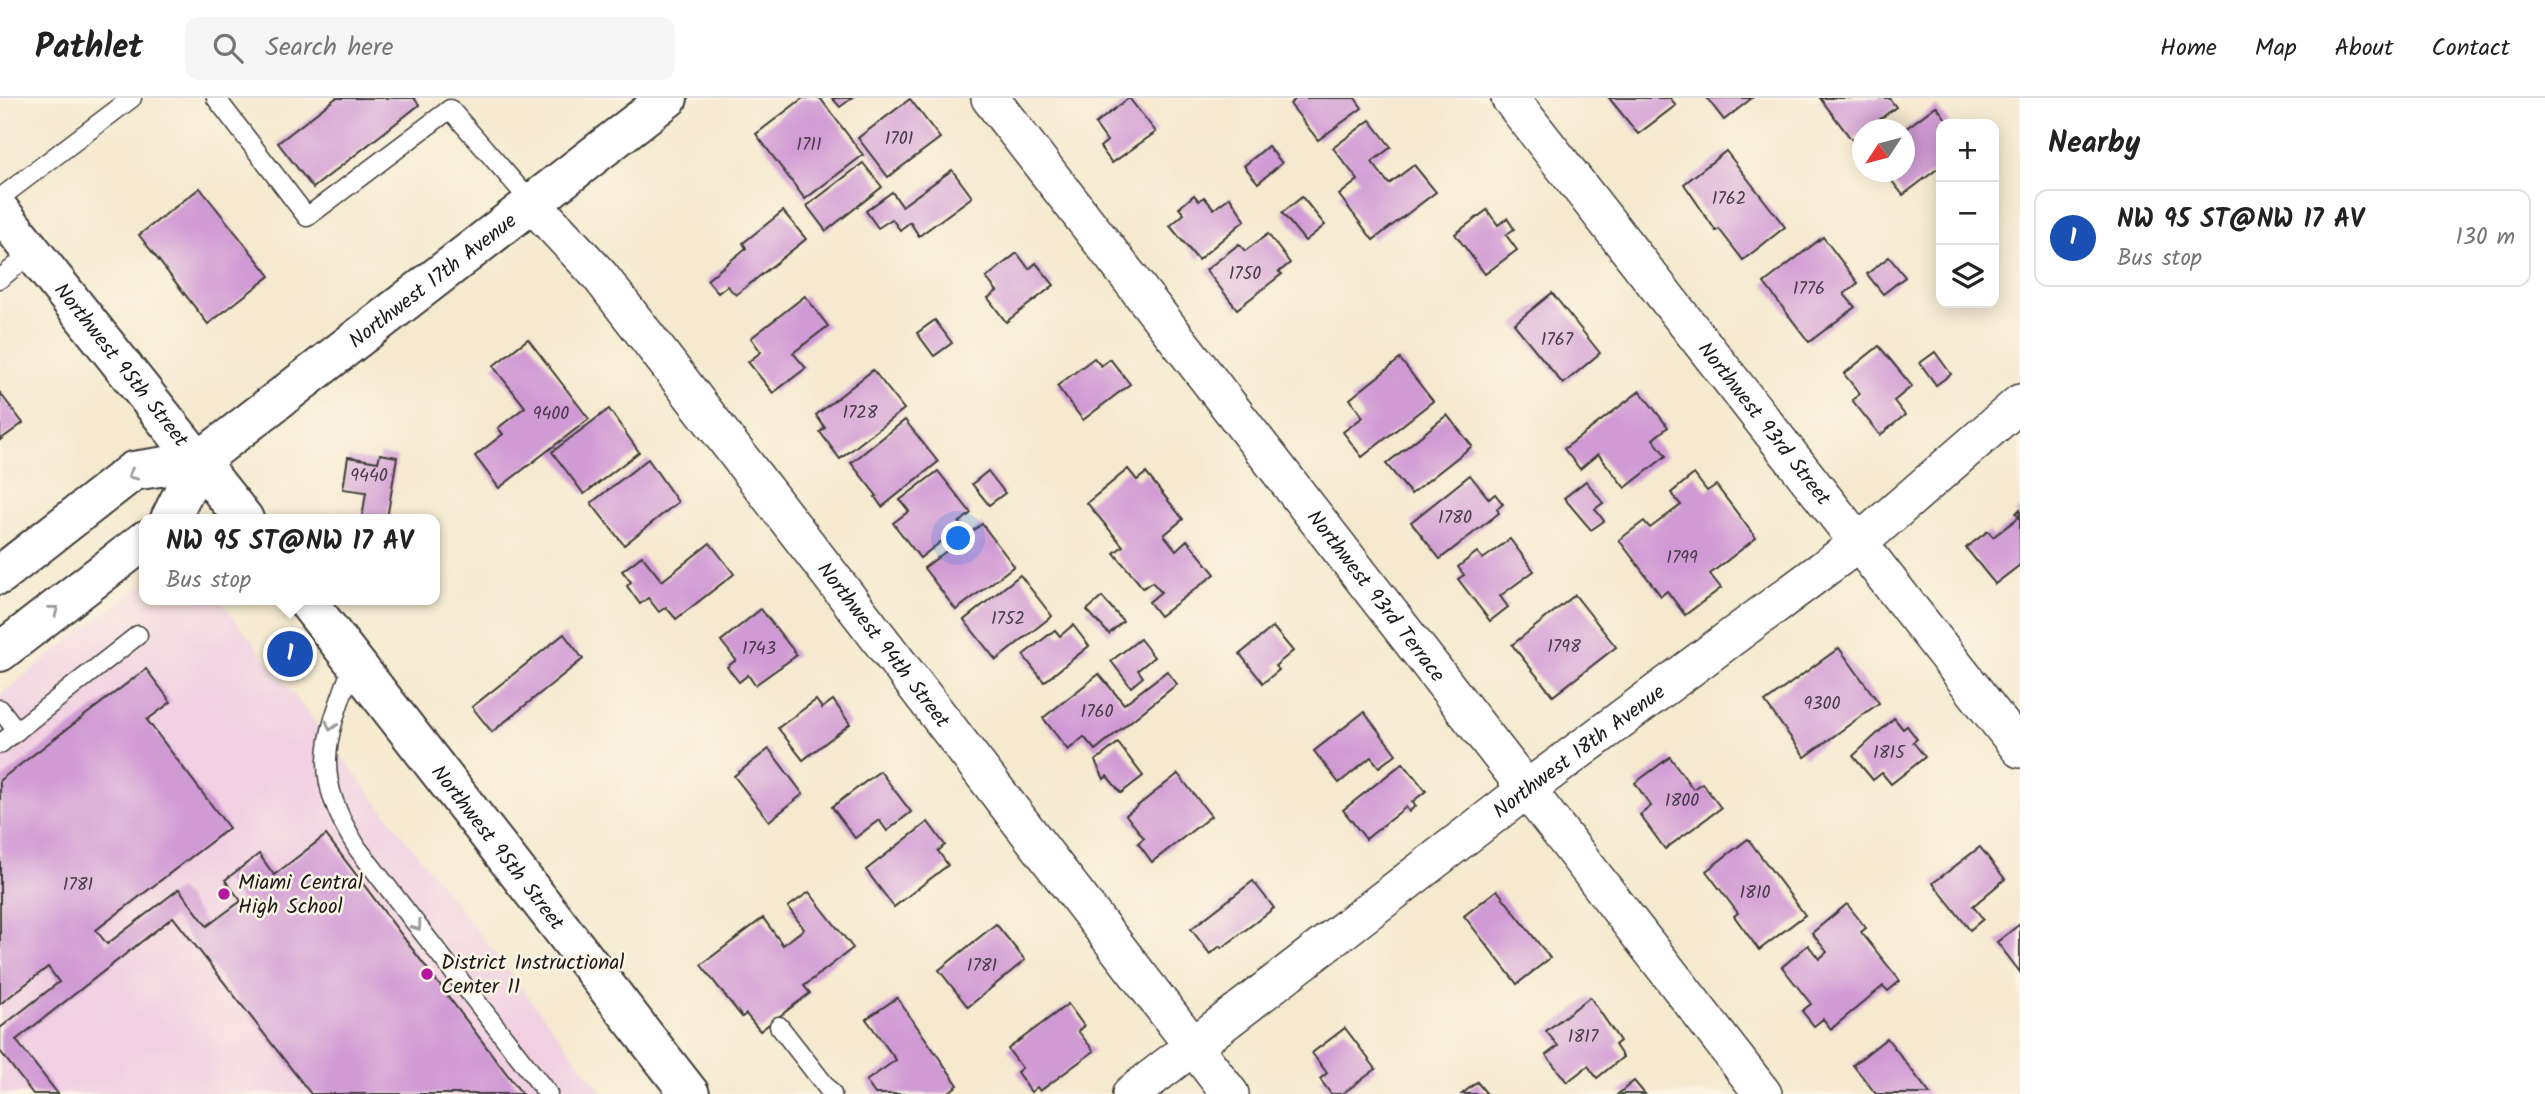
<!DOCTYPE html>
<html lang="en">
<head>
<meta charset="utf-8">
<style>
  body { margin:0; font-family:Kalam,sans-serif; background:#f6f6f6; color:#222 }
  .controls { position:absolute; right:21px; top:21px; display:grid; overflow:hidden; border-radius:14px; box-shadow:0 4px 18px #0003 }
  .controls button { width:63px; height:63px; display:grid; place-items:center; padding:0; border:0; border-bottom:2px solid #e0e0e0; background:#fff; color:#222; font:35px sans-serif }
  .compass { position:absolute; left:1852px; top:21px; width:63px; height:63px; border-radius:50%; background:#fff; box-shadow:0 4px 18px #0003; rotate:234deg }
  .you { position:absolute; left:959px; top:441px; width:24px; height:24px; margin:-18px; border:5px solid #fff; border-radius:50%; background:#1a73e8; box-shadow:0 0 0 10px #1a73e833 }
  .badge { display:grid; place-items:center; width:46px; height:46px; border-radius:50%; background:#b5179e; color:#fff; font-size:23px; font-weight:700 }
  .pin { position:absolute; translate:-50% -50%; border:4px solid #fff; box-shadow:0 2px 7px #0006 }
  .popup { position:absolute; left:139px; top:416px; width:301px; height:91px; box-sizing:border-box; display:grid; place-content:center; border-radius:14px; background:#fff; filter:drop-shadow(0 2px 5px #0005); font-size:23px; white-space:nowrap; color:#767676 }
  .popup b { font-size:26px; color:#222 }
  .popup::after { content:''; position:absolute; left:50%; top:100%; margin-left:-14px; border:14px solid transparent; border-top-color:#fff }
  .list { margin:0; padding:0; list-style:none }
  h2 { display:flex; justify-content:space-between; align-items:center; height:91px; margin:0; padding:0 28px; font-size:30px }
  h2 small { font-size:23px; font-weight:400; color:#767676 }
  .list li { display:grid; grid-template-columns:46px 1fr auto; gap:21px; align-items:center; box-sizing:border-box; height:98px; margin:0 14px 14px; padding:0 14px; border:2px solid #e0e0e0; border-radius:14px }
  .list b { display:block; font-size:26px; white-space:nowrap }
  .list p { margin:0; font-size:23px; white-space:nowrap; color:#767676 }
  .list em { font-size:23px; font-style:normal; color:#767676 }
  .icon { flex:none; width:38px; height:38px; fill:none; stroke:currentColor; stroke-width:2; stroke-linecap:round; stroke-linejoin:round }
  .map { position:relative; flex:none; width:2020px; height:996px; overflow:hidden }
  header { display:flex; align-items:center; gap:42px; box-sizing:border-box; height:98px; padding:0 35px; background:#fff; border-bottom:2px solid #e0e0e0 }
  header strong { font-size:33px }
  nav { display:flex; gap:38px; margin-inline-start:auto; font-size:24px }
  .search { width:490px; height:63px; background:#f6f6f6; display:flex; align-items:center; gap:18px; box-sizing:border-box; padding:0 24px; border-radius:14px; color:#767676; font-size:26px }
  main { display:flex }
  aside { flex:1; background:#fff }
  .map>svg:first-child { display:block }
  .built { fill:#f1d0e2 }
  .building { fill:#d09ad4 }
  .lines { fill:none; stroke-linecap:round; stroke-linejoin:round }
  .service-casing { stroke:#3d3b37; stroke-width:21 }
  .minor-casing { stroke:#3d3b37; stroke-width:40 }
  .secondary-casing { stroke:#3d3b37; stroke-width:42 }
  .service { stroke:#fff; stroke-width:18 }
  .minor { stroke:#fff; stroke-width:37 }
  .secondary { stroke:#fff; stroke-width:38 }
  .oneway { stroke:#999 }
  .poi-dot { fill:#b5179e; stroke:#fcf5e5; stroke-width:2.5 }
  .labels { text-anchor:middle; stroke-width:5; stroke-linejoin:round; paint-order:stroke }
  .number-label { font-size:18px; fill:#493c4a }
  .street-label { font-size:21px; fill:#1c1c1c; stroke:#fcf5e5 }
  .poi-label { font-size:21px; fill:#1c1c1c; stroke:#fcf5e5; text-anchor:start }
</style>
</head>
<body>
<header>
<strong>Pathlet</strong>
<div class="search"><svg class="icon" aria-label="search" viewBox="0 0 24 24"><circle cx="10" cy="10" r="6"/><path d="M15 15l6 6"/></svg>Search here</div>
<nav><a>Home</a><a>Map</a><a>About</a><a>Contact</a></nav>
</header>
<main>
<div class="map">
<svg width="2020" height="996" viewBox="0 0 2020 996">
  <rect width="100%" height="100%" fill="#fcf5e5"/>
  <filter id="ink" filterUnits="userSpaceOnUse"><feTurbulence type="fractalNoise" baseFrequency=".0143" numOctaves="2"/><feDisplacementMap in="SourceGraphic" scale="14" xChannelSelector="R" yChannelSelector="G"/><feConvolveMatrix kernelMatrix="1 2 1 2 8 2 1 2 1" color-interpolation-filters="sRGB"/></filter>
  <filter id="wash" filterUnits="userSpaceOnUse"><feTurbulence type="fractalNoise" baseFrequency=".00686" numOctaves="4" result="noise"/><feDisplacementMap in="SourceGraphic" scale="28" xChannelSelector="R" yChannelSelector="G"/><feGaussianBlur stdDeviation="1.57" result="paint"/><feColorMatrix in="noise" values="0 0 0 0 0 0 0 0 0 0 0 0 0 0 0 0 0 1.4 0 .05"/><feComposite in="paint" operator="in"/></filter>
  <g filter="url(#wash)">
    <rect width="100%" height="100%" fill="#f5e9cf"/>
    <polygon class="built" points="145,484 145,502 220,502 604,996 0,996 0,597"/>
    <g id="blocks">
      <g class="building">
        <polygon points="336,0 414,0 419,7 313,90 278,45"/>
        <polygon points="803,0 820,0 863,57 805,101 756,36"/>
        <polygon points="832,0 852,0 840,9"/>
        <polygon points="1129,0 1156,34 1112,65 1100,49 1107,43 1095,26"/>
        <polygon points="1297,0 1355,0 1362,10 1318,42 1290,6"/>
        <polygon points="1609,0 1670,0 1676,7 1638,36"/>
        <polygon points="1707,0 1752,0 1724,22"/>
        <polygon points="1820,0 1889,0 1896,9 1852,42"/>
        <polygon points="910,1 940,40 888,79 858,40"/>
        <polygon points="1936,8 1950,26 1941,26 1941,68 1903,97 1885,74 1904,74 1904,32"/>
        <polygon points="1370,22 1391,49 1372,64 1389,86 1414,67 1436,94 1373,142 1339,97 1358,82 1333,50"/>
        <polygon points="1268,48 1282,65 1258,85 1244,68"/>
        <polygon points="1726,53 1785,129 1743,162 1719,131 1716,133 1684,86"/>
        <polygon points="863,65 882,89 826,133 807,108"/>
        <polygon points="952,72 972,99 919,138 910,124 900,132 892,121 878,130 866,113 892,94 902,108"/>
        <polygon points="200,90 270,178 208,226 139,137"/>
        <polygon points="1194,97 1199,103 1204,99 1214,111 1230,99 1245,122 1198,162 1170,128 1184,116 1179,110"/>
        <polygon points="1302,99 1325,127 1305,143 1282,115"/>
        <polygon points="1487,112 1498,127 1507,120 1514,131 1506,137 1517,152 1485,176 1455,136"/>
        <polygon points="783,113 806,141 736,197 727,188 718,195 707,182 746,150 743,145"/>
        <polygon points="1268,136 1290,165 1279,174 1282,176 1237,211 1206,172 1239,146 1245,153"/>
        <polygon points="1823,139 1858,185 1844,196 1855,209 1809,244 1764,185"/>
        <polygon points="1017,155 1029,171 1036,165 1054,187 1006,224 988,200 997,193 986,180"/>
        <polygon points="1889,159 1905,179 1883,196 1867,176"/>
        <polygon points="1552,195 1600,255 1563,286 1514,226"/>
        <polygon points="805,198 828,228 793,255 806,270 773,295 748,264 761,254 751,240"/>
        <polygon points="935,222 952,245 934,258 917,235"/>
        <polygon points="528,241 589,321 499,390 475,358 503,336 498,330 525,309 493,268"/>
        <polygon points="1879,248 1912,288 1894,303 1905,317 1880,337 1852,302 1860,296 1844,276"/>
        <polygon points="1935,254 1951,276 1936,287 1920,265"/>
        <polygon points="1094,260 1101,268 1110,261 1130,286 1083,322 1057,288"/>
        <polygon points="1400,261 1433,303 1362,359 1343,334 1363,319 1350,301"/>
        <polygon points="873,272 904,311 840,361 820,334 825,330 816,317"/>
        <polygon points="1640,293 1668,329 1653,341 1666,358 1625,390 1598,356 1580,371 1564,351"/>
        <polygon points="0,295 23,325 0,342"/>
        <polygon points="609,311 639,354 584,396 552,354"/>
        <polygon points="1447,317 1472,348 1411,396 1386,366"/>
        <polygon points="905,322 938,364 882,409 875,399 877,398 851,365"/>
        <polygon points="380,356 397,359 387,421 362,421 366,394 343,391 348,359 378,364"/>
        <polygon points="648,361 678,404 624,447 591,405"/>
        <polygon points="1128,371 1137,382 1146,375 1183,421 1164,437 1176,452 1187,442 1215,476 1160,518 1149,504 1161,494 1152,484 1143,490 1114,455 1123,448 1087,405"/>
        <polygon points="938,373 971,415 959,425 961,428 920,460 893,425 909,413 900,402"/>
        <polygon points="988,373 1005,395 989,407 972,386"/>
        <polygon points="1694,376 1707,393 1716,387 1756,440 1710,476 1721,490 1685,517 1667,493 1661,498 1619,442 1644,423 1650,430 1681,407 1671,395"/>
        <polygon points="1470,377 1489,401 1495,396 1503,406 1497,411 1499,415 1440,461 1411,424"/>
        <polygon points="1586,383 1603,405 1595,411 1604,423 1591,432 1564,400"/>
        <polygon points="2020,411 2020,467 1995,486 1966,450 1988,433 1993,439 2019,419 2016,415"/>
        <polygon points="982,426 1014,468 956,512 924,470"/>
        <polygon points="1510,441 1534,473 1500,498 1508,509 1490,523 1458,481 1464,477 1458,469 1477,454 1483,461"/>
        <polygon points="710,445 734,476 676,521 666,509 659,514 648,500 640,506 627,488 631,484 622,473 642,458 662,483"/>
        <polygon points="1020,477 1052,518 996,562 964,522"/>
        <polygon points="1575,497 1616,549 1553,598 1512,547"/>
        <polygon points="1102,499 1123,523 1109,536 1087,512"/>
        <polygon points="761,511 797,557 755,587 748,577 739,584 727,569 736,562 721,543"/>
        <polygon points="1073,527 1089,548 1044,584 1023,557 1055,532 1060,538"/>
        <polygon points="1273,529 1293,553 1275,568 1279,572 1263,585 1240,556"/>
        <polygon points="564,536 583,561 492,634 472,609"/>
        <polygon points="1140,541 1154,559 1138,572 1143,579 1131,589 1111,563"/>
        <polygon points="1839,550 1879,605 1805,659 1765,604"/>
        <polygon points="146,571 171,604 147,622 229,730 96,832 107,846 179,791 207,828 241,803 225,782 259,756 274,777 326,737 522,996 311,996 173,819 16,942 58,996 33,996 0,953 0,930 59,884 48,869 0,906 0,682"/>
        <polygon points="1167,573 1177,586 1095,652 1084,639 1068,652 1043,620 1099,576 1124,606"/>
        <polygon points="816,602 822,610 833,602 850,626 803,662 778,630"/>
        <polygon points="1364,614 1396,656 1379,669 1371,659 1339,685 1314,653"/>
        <polygon points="1894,620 1903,631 1907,628 1917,641 1913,644 1925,659 1891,686 1882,675 1873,682 1853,658"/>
        <polygon points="1118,645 1143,678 1121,695 1107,678 1104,681 1095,663"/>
        <polygon points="769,651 803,696 769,723 734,678"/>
        <polygon points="1670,659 1693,691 1702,685 1721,710 1665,751 1640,717 1651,708 1635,685"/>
        <polygon points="1403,665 1426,693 1412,704 1416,708 1412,711 1409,714 1406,709 1366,741 1343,712"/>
        <polygon points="880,673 911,714 887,733 879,722 855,740 832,709"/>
        <polygon points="1178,676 1211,718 1152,764 1138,745 1144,740 1126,717"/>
        <polygon points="928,724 945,747 938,753 948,767 894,809 866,772"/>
        <polygon points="1748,741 1805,817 1759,852 1734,818 1738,815 1706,773"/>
        <polygon points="1980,749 2005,781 1973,808 1983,821 1970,832 1933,785"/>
        <polygon points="1253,783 1274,810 1222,850 1220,848 1210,856 1191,831"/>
        <polygon points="1497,792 1550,860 1517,886 1464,818"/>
        <polygon points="809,794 853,850 804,888 810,895 760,933 746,916 742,919 701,867 763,820 783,847 804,831 788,809"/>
        <polygon points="1847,806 1866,830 1861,834 1900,883 1888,893 1883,888 1831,931 1823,921 1814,928 1802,913 1811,906 1782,869 1808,847 1819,861 1827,854 1812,835"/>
        <polygon points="996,826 1025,862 968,909 939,872"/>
        <polygon points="2020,826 2020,874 1997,844"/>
        <polygon points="1590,899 1620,943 1615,947 1623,959 1597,980 1588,968 1567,984 1546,957 1558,948 1546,933"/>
        <polygon points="897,900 958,987 946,996 875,996 866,983 896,962 866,921"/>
        <polygon points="1068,906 1084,928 1078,933 1094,953 1040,993 1037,989 1031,994 1017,974 1022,970 1008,951"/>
        <polygon points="1345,930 1376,971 1342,996 1331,996 1320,981 1327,975 1312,955"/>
        <polygon points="1887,940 1930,996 1876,996 1853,967"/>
        <polygon points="1634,983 1645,996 1618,996"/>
        <polygon points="1477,984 1487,996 1462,996"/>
      </g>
    </g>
  </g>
  <g filter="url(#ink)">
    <use href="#blocks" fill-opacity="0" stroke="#3d3b37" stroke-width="2"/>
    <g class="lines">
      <defs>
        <g id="service">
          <polyline points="216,0 307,119 450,11 532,105"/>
          <polyline points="0,100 132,0"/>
          <polyline points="0,181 32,154"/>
          <path d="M354,564C325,642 310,675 358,751L548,996"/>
          <polyline points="0,611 17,633"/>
          <polyline points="0,646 138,537"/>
          <polyline points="779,928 832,996"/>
        </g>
        <g id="minor">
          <path id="s1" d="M990,0L1763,996"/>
          <path id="s2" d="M1510,0L2020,651"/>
          <path id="s3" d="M532,105L600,178L1230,996"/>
          <path id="s4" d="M1131,996L1527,691L1860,444L2020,305"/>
        </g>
        <g id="secondary">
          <path id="s5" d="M0,113L244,421"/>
          <path id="s6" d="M170,421L199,363L668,0"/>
          <polyline points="0,477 133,373 199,363"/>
          <path id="s7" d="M306,502L690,996"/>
          <polyline points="0,554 145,442"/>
        </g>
      </defs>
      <use href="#service" class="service-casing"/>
      <use href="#minor" class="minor-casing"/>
      <use href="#secondary" class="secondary-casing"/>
      <use href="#service" class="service"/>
      <use href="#minor" class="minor"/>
      <use href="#secondary" class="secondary"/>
    </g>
    <defs><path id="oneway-chevron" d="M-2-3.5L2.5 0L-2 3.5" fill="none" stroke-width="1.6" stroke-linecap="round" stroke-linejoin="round" transform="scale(1.75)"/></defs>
    <g class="oneway">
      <use href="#oneway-chevron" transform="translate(132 377) rotate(155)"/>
      <use href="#oneway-chevron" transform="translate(54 512) rotate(-38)"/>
      <use href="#oneway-chevron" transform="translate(331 628) rotate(106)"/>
      <use href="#oneway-chevron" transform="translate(417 828) rotate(53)"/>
    </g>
  </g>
  <g class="poi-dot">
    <circle cx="224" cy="796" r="7"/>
    <circle cx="427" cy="876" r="7"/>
  </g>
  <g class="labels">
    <g class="number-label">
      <text x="899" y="46">1701</text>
      <text x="809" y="52">1711</text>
      <text x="1729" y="106">1762</text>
      <text x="1245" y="181">1750</text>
      <text x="1809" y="196">1776</text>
      <text x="1557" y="247">1767</text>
      <text x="860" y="320">1728</text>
      <text x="551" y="321">9400</text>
      <text x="369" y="383">9440</text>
      <text x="1455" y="425">1780</text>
      <text x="1682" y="465">1799</text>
      <text x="1008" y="526">1752</text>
      <text x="1564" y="554">1798</text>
      <text x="759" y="556">1743</text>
      <text x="1822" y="611">9300</text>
      <text x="1097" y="619">1760</text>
      <text x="1889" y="660">1815</text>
      <text x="1682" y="708">1800</text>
      <text x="78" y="792">1781</text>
      <text x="1755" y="800">1810</text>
      <text x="982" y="873">1781</text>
      <text x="1583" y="944">1817</text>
    </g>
    <g class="street-label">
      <text dy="7" stroke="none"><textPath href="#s6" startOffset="360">Northwest 17th Avenue</textPath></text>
      <text dy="7" stroke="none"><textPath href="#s5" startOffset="196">Northwest 95th Street</textPath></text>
      <text dy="7" stroke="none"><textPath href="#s2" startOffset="413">Northwest 93rd Street</textPath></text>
      <text dy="7" stroke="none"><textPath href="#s1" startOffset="630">Northwest 93rd Terrace</textPath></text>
      <text dy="7" stroke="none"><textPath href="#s3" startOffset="565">Northwest 94th Street</textPath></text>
      <text dy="7" stroke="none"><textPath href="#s4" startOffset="564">Northwest 18th Avenue</textPath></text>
      <text dy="7" stroke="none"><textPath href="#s7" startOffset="313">Northwest 95th Street</textPath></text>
    </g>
    <g class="poi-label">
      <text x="238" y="791">Miami Central<tspan x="238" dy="24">High School</tspan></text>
      <text x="441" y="871">District Instructional<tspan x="441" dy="24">Center 11</tspan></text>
    </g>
  </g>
</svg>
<div class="controls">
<button>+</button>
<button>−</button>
<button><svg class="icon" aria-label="layers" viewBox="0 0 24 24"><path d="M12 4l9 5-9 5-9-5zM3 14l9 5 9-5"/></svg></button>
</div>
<svg class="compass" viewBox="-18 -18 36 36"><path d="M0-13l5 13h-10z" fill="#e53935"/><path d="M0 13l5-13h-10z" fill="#767676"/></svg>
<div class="you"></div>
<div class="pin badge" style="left:290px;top:556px;background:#1a4fb4">1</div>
<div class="popup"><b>NW 95 ST@NW 17 AV</b>Bus stop</div>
</div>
<aside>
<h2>Nearby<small></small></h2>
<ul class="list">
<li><span class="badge" style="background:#1a4fb4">1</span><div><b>NW 95 ST@NW 17 AV</b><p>Bus stop</p></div><em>130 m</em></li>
</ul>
</aside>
</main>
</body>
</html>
